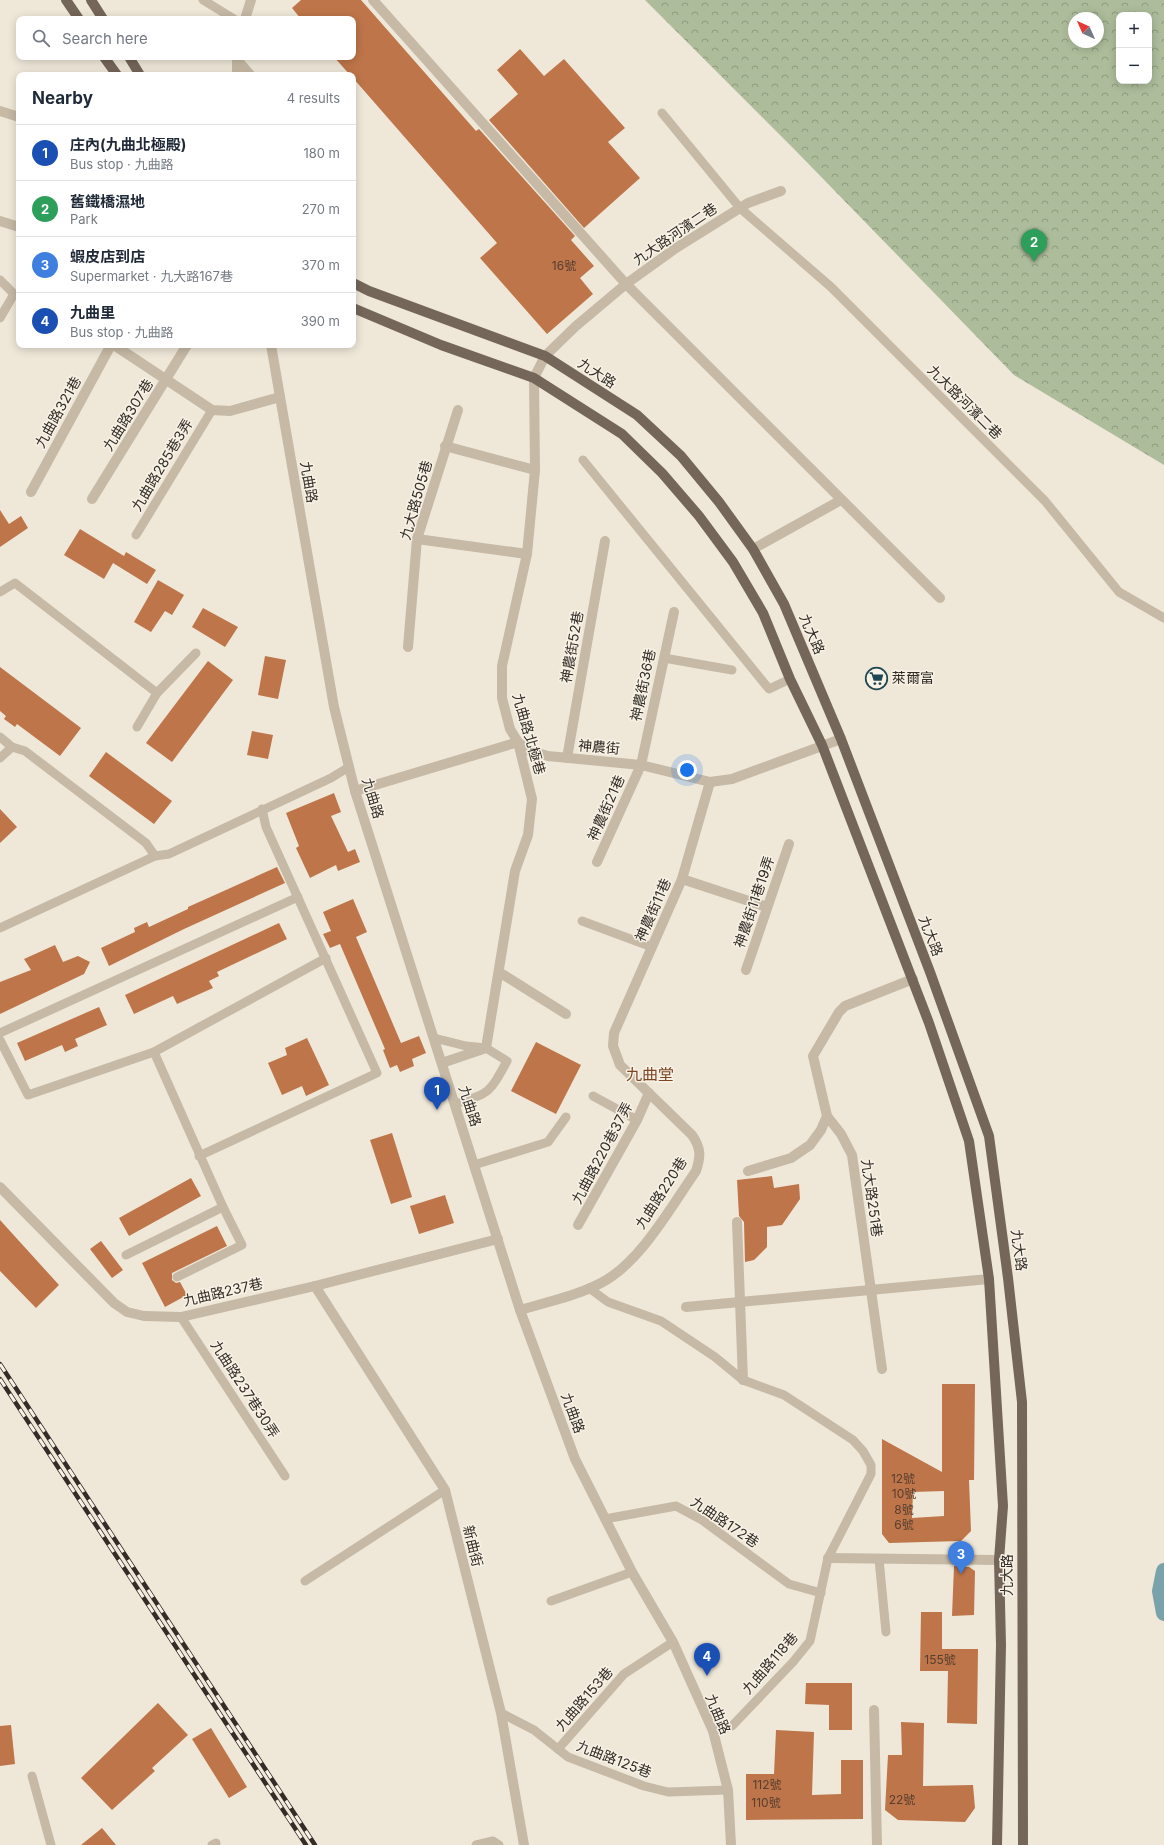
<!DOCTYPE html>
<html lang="en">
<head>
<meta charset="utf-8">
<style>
  body { margin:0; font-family:Inter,"Noto Sans TC",sans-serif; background:#f6f6f7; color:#1f2937 }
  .controls { position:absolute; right:12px; top:12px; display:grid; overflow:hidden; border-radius:8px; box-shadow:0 2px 10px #0003 }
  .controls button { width:36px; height:36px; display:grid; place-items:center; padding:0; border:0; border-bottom:1px solid #e0e1e3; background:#fff; color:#1f2937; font:20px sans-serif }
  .compass { position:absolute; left:1068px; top:12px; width:36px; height:36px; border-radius:50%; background:#fff; box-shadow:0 2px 10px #0003; rotate:315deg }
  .you { position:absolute; left:687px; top:770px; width:14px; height:14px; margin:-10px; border:3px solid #fff; border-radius:50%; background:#1a73e8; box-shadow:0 0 0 6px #1a73e833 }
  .badge { display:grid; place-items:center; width:26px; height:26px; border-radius:50%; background:#0f766e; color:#fff; font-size:13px; font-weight:700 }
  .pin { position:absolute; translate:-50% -33px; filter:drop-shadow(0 1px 2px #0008) }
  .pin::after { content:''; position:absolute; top:21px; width:14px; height:12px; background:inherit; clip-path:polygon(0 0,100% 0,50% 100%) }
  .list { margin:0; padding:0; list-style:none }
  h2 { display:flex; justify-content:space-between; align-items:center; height:52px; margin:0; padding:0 16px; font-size:17px }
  h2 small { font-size:13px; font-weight:400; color:#747a83 }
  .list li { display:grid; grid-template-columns:26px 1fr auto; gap:12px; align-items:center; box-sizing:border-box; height:56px; padding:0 16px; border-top:1px solid #e0e1e3 }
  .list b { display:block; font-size:15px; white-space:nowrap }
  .list p { margin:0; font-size:13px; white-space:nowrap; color:#747a83 }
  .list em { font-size:13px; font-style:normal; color:#747a83 }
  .icon { flex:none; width:22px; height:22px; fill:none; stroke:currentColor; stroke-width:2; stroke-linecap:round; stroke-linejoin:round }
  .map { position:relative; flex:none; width:1164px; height:1845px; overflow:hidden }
  .search { position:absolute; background:#fff; box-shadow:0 2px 10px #0003; left:16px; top:16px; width:340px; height:44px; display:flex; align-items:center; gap:10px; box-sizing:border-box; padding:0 14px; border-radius:8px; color:#747a83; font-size:15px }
  .panel { position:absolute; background:#fff; box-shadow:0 2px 10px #0003; left:16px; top:72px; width:340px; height:276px; border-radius:8px }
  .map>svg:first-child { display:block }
  .park { fill:url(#park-crowns); fill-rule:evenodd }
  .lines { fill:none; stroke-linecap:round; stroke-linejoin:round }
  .canal { stroke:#7aa2aa; stroke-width:16 }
  .building { fill:#be7549; fill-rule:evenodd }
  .service { stroke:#c6b9a6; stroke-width:9 }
  .minor { stroke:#c6b9a6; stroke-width:10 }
  .primary { stroke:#746659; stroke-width:10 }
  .rail-casing { stroke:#332c27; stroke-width:4.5 }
  .rail { stroke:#f7f2e5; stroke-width:3; stroke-dasharray:9; stroke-linecap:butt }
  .labels { text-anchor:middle; stroke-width:3; stroke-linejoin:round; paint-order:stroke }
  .number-label { font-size:12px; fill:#563e30 }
  .street-label { font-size:14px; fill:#332c27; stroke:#f7f2e5 }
  .poi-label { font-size:14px; fill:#332c27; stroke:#f7f2e5; text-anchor:start }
  .quarter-label { font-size:16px; fill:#7c4625; stroke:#f7f2e5 }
</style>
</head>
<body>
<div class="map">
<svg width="1164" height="1845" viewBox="0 0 1164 1845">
  <defs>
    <pattern id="park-crowns" width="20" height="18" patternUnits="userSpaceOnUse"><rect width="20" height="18" fill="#adbd9b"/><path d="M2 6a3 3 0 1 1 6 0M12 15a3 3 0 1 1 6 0" fill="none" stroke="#8d9a7e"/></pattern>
  </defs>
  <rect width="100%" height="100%" fill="#efe8d9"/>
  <path class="park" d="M645,0H1164V465L1014,375L794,149ZM1119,15H1149V81H1119ZM1074,18H1098V42H1074Z"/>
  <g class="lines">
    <polyline class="canal" points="1164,1571 1160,1591 1164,1613"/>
  </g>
  <g class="building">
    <polygon points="301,0 361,0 476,131 479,129 575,236 571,240 594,266 580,278 593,294 547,334 480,258 497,243 353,78 353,75 350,75 334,57 353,57 353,19 301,19 292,8"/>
    <polygon points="520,49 544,76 564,59 625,128 608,142 640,178 584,228 489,120 518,94 497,70"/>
    <polygon points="0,510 9,524 21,516 28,528 0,547"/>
    <polygon points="80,529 124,556 126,552 156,570 147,584 113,563 104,579 64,555"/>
    <polygon points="158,580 184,595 172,615 165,611 151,632 134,622"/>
    <polygon points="203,608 238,627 225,647 192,627"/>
    <polygon points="265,656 286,660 278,699 258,695"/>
    <polygon points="208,661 233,680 172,762 146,743"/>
    <polygon points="0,667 81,728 60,756 17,724 15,727 4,719 6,716 0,711"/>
    <polygon points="252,731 273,735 268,759 247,755"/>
    <polygon points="106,752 172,801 154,824 89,776"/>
    <polygon points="334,793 341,812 331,816 348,852 355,849 360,862 338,871 336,865 310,878 296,848 299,846 286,813"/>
    <polygon points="0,809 17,827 0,843"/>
    <polygon points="277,867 285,883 184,929 109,966 101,948 135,932 134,928 147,922 149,927 188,909 188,907"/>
    <polygon points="353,899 367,932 356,937 401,1043 419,1036 426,1053 412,1059 414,1066 400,1072 397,1065 390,1068 383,1050 385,1049 340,944 330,948 323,934 331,931 323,912"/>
    <polygon points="279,923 287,939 217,972 219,976 209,981 213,988 177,1004 173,996 134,1014 125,995"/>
    <polygon points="55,945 63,962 78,956 90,962 84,974 0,1014 0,982 31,970 24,959"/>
    <polygon points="99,1007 107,1025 75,1039 78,1046 65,1052 62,1045 25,1061 17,1043"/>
    <polygon points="307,1038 329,1085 306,1096 302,1086 282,1095 268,1063 287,1055 285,1048"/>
    <polygon points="536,1042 581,1065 556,1114 511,1091"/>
    <polygon points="392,1133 412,1197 391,1204 370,1140"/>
    <polygon points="772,1176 774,1188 799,1184 800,1199 782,1225 767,1227 767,1247 754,1260 745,1262 744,1222 739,1216 737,1180"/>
    <polygon points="191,1178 201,1196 129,1236 119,1218"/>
    <polygon points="445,1195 454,1223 419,1234 410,1206"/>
    <polygon points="0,1220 59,1285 36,1308 0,1271"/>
    <polygon points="217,1226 227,1246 172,1273 172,1280 176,1283 180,1282 187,1295 165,1307 142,1263"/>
    <polygon points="101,1241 123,1270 112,1278 90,1249"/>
    <path d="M942,1384H975L974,1480H969L971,1531L961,1541L889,1543L882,1534V1439L942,1472ZM944,1491V1516L912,1518L913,1492Z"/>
    <polygon points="954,1566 969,1567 975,1571 974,1615 952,1616"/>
    <polygon points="921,1612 942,1612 942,1649 978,1649 977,1724 947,1723 948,1671 920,1671"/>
    <polygon points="806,1683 852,1683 852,1730 829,1730 829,1705 805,1704"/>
    <polygon points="158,1703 188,1735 152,1768 155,1771 112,1810 81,1778"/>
    <polygon points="901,1722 924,1723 923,1786 973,1785 975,1808 965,1822 898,1820 885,1810 888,1755 902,1755"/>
    <polygon points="11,1725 15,1764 0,1766 0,1726"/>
    <polygon points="211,1728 247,1787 229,1798 192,1739"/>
    <polygon points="776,1730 814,1732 812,1795 841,1794 841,1760 863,1760 863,1819 746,1820 746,1774 774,1774"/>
    <polygon points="102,1828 116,1845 81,1845"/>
  </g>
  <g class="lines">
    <g class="service">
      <polyline points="203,0 234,19"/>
      <polyline points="237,59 251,75"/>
      <polyline points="662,113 740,208 831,287 1045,501 1119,592 1164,618"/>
      <polyline points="0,280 14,294 0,318"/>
      <polyline points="583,460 769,689 790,679"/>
      <polyline points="136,535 212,410"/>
      <polyline points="0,592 15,583 157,693 137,727"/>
      <polyline points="664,658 732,670"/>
      <polyline points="157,693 196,653"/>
      <polyline points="0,737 12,747 25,751 146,843 155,856"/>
      <polyline points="0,758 12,747"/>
      <polyline points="582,921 652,947"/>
      <polyline points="0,928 155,856 169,854 331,778 349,767"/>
      <polyline points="0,1033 298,897"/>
      <path d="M434,1038L466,1046L486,1048L507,1061C489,1094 490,1093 455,1104"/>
      <polyline points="0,1040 28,1095 154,1052"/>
      <polyline points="593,1096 637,1120"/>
      <polyline points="199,1156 377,1073 266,827 262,809"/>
      <polyline points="474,1165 548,1142 566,1117"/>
      <polyline points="126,1255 223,1207 154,1052 326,958"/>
      <polyline points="177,1277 242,1245 223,1207"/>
      <polyline points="589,1288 608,1302 661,1321 715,1357 743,1380 784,1395 853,1440 863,1451 871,1465 871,1474 828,1558 810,1641 793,1662 732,1726 713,1731"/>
      <polyline points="181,1317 285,1476"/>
      <polyline points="605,1519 676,1506 702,1520 789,1584 821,1593"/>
      <polyline points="879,1559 886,1632"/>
      <polyline points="305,1581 445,1490"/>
      <polyline points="551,1601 632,1572"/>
      <polyline points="501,1713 534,1730 568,1757 644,1786 668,1792 728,1790"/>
      <polyline points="558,1749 624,1674 673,1642"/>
      <polyline points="32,1776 51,1845"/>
      <polyline points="212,1845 216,1843"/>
      <polyline points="476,1845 493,1841 499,1845"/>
    </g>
    <g class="minor">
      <polyline points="373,0 626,284 940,598"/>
      <polyline points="245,19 251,0"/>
      <polyline points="237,75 237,57"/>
      <polyline points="0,111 19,117"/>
      <polyline points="0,221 19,227"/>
      <polyline points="114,345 212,410 230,411 280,397"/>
      <polyline points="271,345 334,707 355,791 520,1310 575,1459 632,1572 673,1642 713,1731 728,1790 731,1845"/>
      <polyline points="445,446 535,470"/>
      <polyline points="31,492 111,345"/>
      <polyline points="92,499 187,345"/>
      <polyline points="417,539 527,554"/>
      <polyline points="753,549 841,500"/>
      <polyline points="408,647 417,539 458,410"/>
      <polyline points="567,758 605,541"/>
      <polyline points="355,791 518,742 527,750 548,756 641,765 710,782 732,779 841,739"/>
      <polyline points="597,862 641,765 674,612"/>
      <polyline points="682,879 767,907"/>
      <polyline points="746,970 789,844"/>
      <polyline points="499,972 566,1014"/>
      <polyline points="442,1063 486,1048 515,871 528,835 532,799 518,742 510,729 502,698 502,666 527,554 535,470 534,378 545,356 576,326 626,284 676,248 748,203 781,191"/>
      <polyline points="827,1116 841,1134 852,1155 882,1369"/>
      <polyline points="748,1171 791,1158 810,1145 821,1130 827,1116 813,1056 839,1012 845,1006 913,979"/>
      <polyline points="0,1187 114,1303 127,1312 144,1316 181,1317 315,1286 498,1239"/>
      <polyline points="737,1222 743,1380"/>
      <polyline points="578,1225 637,1120 649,1093"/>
      <polyline points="315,1286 445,1490 501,1713 524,1845"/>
      <polyline points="686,1307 989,1279"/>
      <path d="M520,1310C547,1302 576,1296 601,1283C640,1263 671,1207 696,1171C701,1156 701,1148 692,1135L620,1065L613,1046L614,1033L682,879L710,782"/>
      <polyline points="828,1558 999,1560"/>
      <polyline points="874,1710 877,1845"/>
    </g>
    <g class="primary">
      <polyline points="66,0 79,19"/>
      <polyline points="91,0 103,19"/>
      <polyline points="104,57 117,75"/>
      <polyline points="129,57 140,75"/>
      <polyline points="353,283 369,291 545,356 637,415 681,456 719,502 753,549 784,604 841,739 930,972 989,1136 1008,1278 1022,1402 1023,1845"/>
      <polyline points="353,308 441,345 534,378 622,434 662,473 699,516 733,562 763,613 790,679 822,745 929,1023 969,1141 989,1279 1003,1506 999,1560 1001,1645 997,1845"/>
    </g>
    <defs>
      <g id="rail">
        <polyline points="0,1364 315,1845"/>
        <polyline points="0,1379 306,1845"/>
      </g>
    </defs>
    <use href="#rail" class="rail-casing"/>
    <use href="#rail" class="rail"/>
  </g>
  <defs>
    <symbol id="supermarket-ring" viewBox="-11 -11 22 22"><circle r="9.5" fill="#f7f2e5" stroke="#1f4752" stroke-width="1.5"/><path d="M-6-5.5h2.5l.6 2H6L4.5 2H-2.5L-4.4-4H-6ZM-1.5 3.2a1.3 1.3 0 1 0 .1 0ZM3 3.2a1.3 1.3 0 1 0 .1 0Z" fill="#1f4752"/></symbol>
  </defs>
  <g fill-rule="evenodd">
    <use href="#supermarket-ring" x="864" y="666" width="25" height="25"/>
  </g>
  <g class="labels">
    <g class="number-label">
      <text x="564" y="270">16號</text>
      <text x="903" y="1483">12號</text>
      <text x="904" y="1498">10號</text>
      <text x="904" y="1514">8號</text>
      <text x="904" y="1529">6號</text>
      <text x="940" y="1664">155號</text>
      <text x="767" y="1789">112號</text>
      <text x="902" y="1804">22號</text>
      <text x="766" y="1807">110號</text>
    </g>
    <g class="street-label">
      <text transform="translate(675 234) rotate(-34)" y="5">九大路河濱二巷</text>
      <text transform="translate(597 373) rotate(33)" y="5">九大路</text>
      <text transform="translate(965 402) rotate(45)" y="5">九大路河濱二巷</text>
      <text transform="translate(58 412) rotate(-61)" y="5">九曲路321巷</text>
      <text transform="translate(128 415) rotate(-58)" y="5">九曲路307巷</text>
      <text transform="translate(162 465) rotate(-59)" y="5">九曲路285巷3弄</text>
      <text transform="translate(309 482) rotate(80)" y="5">九曲路</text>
      <text transform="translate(416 500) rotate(-74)" y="5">九大路505巷</text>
      <text transform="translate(812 634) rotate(67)" y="5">九大路</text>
      <text transform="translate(572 647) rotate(-80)" y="5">神農街52巷</text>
      <text transform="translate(643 685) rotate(-78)" y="5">神農街36巷</text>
      <text transform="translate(529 734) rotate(74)" y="5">九曲路北極巷</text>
      <text transform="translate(599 747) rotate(5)" y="5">神農街</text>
      <text transform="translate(373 798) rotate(73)" y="5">九曲路</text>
      <text transform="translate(606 808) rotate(-66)" y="5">神農街21巷</text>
      <text transform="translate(754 902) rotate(-71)" y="5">神農街11巷19弄</text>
      <text transform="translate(653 910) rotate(-66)" y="5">神農街11巷</text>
      <text transform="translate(931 936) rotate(69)" y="5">九大路</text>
      <text transform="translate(470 1106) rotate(72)" y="5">九曲路</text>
      <text transform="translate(602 1153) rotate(-62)" y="5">九曲路220巷37弄</text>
      <text transform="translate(661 1193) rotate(-57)" y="5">九曲路220巷</text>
      <text transform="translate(872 1198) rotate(82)" y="5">九大路251巷</text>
      <text transform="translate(1019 1250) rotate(82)" y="5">九大路</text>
      <text transform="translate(223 1292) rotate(-13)" y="5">九曲路237巷</text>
      <text transform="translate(245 1389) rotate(57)" y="5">九曲路237巷30弄</text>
      <text transform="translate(573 1413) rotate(70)" y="5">九曲路</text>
      <text transform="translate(725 1522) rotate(34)" y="5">九曲路172巷</text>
      <text transform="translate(473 1546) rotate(76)" y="5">新曲街</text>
      <text transform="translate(1007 1575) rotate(-90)" y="5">九大路</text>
      <text transform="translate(770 1663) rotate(-49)" y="5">九曲路118巷</text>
      <text transform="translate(584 1699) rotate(-49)" y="5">九曲路153巷</text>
      <text transform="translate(718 1714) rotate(67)" y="5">九曲路</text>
      <text transform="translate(614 1759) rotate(21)" y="5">九曲路125巷</text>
    </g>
    <g class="poi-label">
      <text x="892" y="683">萊爾富</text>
    </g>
    <g class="quarter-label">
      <text x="650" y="1080">九曲堂</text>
    </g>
  </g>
</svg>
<div class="controls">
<button>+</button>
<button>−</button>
</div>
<svg class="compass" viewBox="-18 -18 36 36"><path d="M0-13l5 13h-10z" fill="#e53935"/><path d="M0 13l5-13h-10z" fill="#747a83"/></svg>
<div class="you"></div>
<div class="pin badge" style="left:437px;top:1110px;background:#1a4fb4">1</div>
<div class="pin badge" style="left:1034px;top:262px;background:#2e9e5b">2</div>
<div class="pin badge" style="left:961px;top:1574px;background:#3f7fe0">3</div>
<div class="pin badge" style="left:707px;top:1676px;background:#1a4fb4">4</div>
<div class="search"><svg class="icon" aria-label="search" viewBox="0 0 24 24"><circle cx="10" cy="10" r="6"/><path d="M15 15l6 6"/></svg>Search here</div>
<section class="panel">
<h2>Nearby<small>4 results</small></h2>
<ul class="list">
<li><span class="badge" style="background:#1a4fb4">1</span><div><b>庄內(九曲北極殿)</b><p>Bus stop · 九曲路</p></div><em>180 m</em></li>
<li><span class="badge" style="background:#2e9e5b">2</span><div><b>舊鐵橋濕地</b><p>Park</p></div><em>270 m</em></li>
<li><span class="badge" style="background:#3f7fe0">3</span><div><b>蝦皮店到店</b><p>Supermarket · 九大路167巷</p></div><em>370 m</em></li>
<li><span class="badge" style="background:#1a4fb4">4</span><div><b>九曲里</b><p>Bus stop · 九曲路</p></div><em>390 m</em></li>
</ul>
</section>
</div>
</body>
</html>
